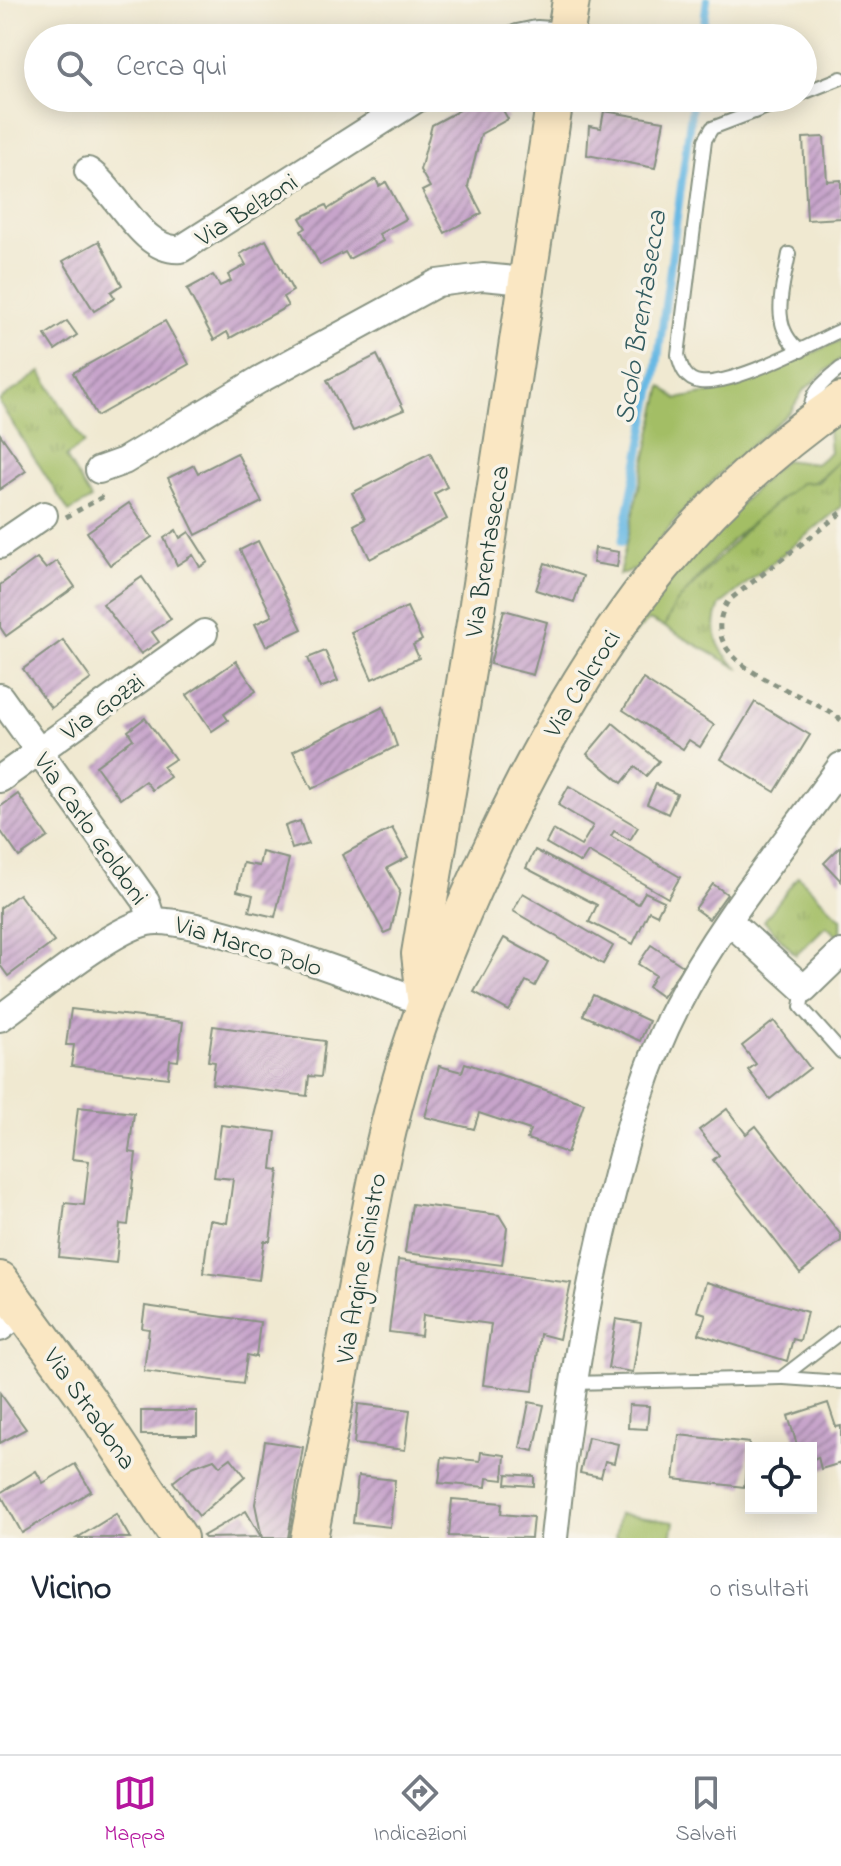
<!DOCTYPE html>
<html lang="it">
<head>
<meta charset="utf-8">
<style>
  body { margin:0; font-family:"Indie Flower",sans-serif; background:#f6f6f7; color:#1f2937 }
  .controls { position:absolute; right:24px; bottom:24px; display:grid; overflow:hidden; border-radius:0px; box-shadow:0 4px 20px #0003 }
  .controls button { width:72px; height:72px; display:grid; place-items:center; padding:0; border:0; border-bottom:2px solid #e0e1e3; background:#fff; color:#1f2937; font:40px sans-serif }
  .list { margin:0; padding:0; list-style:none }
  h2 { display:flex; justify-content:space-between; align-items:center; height:104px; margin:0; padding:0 32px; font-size:34px }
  h2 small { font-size:26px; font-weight:400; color:#747a83 }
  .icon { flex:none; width:44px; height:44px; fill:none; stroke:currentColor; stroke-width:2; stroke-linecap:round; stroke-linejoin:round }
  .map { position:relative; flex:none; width:841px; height:1538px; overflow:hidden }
  .search { position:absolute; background:#fff; box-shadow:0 4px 20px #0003; left:24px; right:24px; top:24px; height:88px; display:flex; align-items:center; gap:20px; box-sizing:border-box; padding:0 28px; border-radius:44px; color:#747a83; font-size:30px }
  .sheet { height:216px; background:#fff }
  nav { display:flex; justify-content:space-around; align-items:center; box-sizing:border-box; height:112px; border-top:2px solid #e0e1e3; background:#fff; font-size:22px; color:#747a83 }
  nav a { display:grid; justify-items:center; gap:4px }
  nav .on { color:#b5179e }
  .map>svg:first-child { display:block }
  .grass { fill:#a3be65; stroke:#617e4c; stroke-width:2 }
  .park { fill:url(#park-tufts); stroke:#617e4c; stroke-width:2 }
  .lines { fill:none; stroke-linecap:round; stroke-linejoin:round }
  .stream { stroke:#69b9e4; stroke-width:8 }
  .building { fill:url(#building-hatch) }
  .lane-casing { stroke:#889382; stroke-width:16 }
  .street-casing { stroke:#889382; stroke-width:30 }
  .secondary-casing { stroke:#889382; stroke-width:40 }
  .path { stroke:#889382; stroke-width:5; stroke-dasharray:6 6; stroke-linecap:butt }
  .lane { stroke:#fff; stroke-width:12 }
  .street { stroke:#fff; stroke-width:26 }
  .secondary { stroke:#fae7c3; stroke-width:36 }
  .labels { text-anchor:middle; stroke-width:7; stroke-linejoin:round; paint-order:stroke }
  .street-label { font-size:26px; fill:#1f3d34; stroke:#f7f3e8 }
  .water-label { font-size:28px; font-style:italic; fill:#325c60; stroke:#f7f3e8 }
</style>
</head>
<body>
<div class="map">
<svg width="841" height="1538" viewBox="0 0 841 1538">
  <defs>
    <pattern id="park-tufts" width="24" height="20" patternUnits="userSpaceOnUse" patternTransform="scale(2)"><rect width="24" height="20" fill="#a3be65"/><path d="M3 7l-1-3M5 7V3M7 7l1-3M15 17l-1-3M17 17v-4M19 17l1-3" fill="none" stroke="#849c54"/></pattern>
    <pattern id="building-hatch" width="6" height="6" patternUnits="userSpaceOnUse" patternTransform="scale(2)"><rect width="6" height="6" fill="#c7a4cb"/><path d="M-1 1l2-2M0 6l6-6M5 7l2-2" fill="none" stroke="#a187a6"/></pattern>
  </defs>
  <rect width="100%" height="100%" fill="#f7f3e8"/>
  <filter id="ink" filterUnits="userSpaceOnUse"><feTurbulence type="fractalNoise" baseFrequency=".0125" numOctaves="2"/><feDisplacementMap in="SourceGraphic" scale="16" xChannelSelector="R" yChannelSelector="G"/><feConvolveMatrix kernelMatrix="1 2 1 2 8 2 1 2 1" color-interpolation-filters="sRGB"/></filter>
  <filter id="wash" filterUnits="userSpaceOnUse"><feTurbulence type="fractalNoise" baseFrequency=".006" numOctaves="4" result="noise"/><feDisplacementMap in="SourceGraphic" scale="32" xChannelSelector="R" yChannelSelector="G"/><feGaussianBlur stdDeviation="1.8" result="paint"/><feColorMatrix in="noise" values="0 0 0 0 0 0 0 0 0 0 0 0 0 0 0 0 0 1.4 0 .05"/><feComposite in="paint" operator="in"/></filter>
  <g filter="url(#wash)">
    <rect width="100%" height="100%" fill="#f0e9d1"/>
    <g class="grass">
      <polygon points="841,340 841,358 803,391 791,411 723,470 674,522 638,568 619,575 662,386 677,399 736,388"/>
      <path d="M841,416V459C815,485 786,500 756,520C728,539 679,597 664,627L649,620L618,649L689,556L784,460L816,464L830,452L828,430Z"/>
      <polygon points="619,1514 674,1522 671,1538 615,1538"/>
    </g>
    <g class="park">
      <polygon points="41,372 84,443 66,457 91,499 69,512 0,404 0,400"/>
      <path d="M841,459V507L720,605C709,631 717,652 740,669L664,627L676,603L753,522L800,483L818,482Z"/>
      <polygon points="798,876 841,919 841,939 826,926 796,955 764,921"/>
    </g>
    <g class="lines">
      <g class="stream">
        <polyline points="702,38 707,0"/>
        <polyline points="622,542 656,373 693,98"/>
      </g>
    </g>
    <g id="blocks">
      <g class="building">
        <polygon points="482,98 496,98 508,119 481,134 468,186 482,213 445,233 422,191 430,187 420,170 432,125"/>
        <polygon points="604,111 664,121 655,168 587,155 589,126 601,128"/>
        <polygon points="824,137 827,181 841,180 841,218 807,220 803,138"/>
        <polygon points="376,179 379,186 386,182 406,219 379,234 383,241 349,259 345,252 320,265 301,231 306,228 300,218 326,205 328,209"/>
        <polygon points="266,240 293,291 283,297 288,306 230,338 227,332 214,340 187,289 213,275 220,286 231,281 228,275 246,265 240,254"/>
        <polygon points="99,241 122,285 111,292 115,298 94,311 63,261"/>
        <polygon points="67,321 77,335 55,350 45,335"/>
        <polygon points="165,321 189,364 97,416 73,373"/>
        <polygon points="377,355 404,410 353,431 327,380"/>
        <polygon points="0,434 26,471 0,489"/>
        <polygon points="237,453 262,502 196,535 168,478 194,465 198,473"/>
        <polygon points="430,453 447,487 434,494 447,519 370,559 354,525 365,519 352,493"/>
        <polygon points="129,503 152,537 110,565 87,532"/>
        <polygon points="176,530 180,538 189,532 208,562 200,567 193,555 177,565 164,538"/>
        <polygon points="258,541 302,629 266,646 255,624 272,616 240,550"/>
        <polygon points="595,548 619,552 617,567 593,563"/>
        <polygon points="37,558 46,569 57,561 75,587 6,636 0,627 0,585"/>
        <polygon points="545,563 583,576 574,602 536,590"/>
        <polygon points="142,577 171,619 152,632 159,642 141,654 103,604"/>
        <polygon points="407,607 422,640 413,645 419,658 372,679 351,632"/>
        <polygon points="504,610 547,622 533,675 490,664"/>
        <polygon points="63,640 91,679 51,708 23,669"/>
        <polygon points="325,651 338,681 320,688 308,658"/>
        <polygon points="236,661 256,691 224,714 228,720 212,731 187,695"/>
        <polygon points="643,679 714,725 700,747 689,740 683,749 623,710"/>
        <polygon points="755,702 810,735 775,792 721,759"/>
        <polygon points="383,707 397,746 312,789 293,751"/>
        <polygon points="145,718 175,759 163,767 170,777 152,790 145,781 120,799 96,766 133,739 128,731"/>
        <polygon points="613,723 659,761 646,776 635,767 622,783 587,754"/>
        <polygon points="656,784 677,794 668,814 647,804"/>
        <polygon points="569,786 638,827 630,840 614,831 611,836 680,877 668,898 588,852 581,863 546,843 553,830 581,846 593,826 558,805"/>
        <polygon points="18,794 48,837 19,857 0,830 0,807"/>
        <polygon points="300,821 308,844 292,849 285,826"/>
        <polygon points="392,828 408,857 387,868 400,891 391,930 384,933 342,855"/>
        <polygon points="841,846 841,881 824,863"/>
        <polygon points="535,850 638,904 645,892 664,901 657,915 649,911 633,944 589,922 597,905 526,868"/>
        <polygon points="262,852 289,859 275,917 249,911 253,895 237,891 243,863 259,866"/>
        <polygon points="713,884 727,894 709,919 695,909"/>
        <polygon points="523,893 613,946 603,964 513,911"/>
        <polygon points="19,894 54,942 8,976 0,965 0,908"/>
        <polygon points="504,938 548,962 535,986 526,981 509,1011 474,992"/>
        <polygon points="651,945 683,966 662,997 648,987 655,975 638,964"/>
        <polygon points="593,995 649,1021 640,1041 583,1015"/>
        <polygon points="71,1009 183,1022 178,1061 170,1060 168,1078 71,1066 74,1045 66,1045"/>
        <polygon points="774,1021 810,1068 770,1099 748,1070 756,1064 742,1046"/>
        <polygon points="213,1026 325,1041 321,1077 309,1076 307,1096 212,1084 215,1062 208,1061"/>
        <polygon points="465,1063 584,1103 567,1153 527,1139 530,1130 479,1113 474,1129 425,1117 439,1066 462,1072"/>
        <polygon points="78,1107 134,1113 129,1152 136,1153 128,1225 120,1224 116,1263 59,1257 65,1203 84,1205 89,1161 72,1159"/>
        <polygon points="727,1109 746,1134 756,1126 841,1235 841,1241 800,1273 713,1160 719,1155 699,1130"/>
        <polygon points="221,1125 276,1132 272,1169 279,1170 270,1241 264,1241 259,1280 203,1273 210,1220 227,1223 233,1179 214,1177"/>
        <polygon points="412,1204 499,1215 507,1228 502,1265 405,1253"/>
        <polygon points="398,1260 571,1283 559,1339 540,1334 533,1391 483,1385 491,1324 423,1315 421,1336 389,1332"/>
        <polygon points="706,1282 807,1312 800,1341 793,1339 787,1361 699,1334 706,1314 697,1311"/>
        <polygon points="145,1306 260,1322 256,1357 247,1355 243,1384 144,1371 149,1329 142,1328"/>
        <polygon points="616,1319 641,1323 633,1372 608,1368"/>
        <polygon points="0,1393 26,1429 0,1443"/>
        <polygon points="529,1402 544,1405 534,1451 520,1448"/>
        <polygon points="828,1403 836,1427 841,1426 841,1463 821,1469 818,1457 811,1460 811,1448 798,1448 788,1416"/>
        <polygon points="358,1404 410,1410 405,1450 354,1444"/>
        <polygon points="629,1405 649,1406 647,1429 628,1428"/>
        <rect x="141" y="1411" width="56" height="24"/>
        <polygon points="679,1435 749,1443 744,1487 674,1479"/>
        <polygon points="588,1437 618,1444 614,1463 605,1461 601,1477 580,1473"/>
        <polygon points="265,1441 303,1447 288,1538 262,1538 255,1504"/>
        <polygon points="481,1452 505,1455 503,1480 487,1478 486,1487 439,1483 442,1457 480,1461"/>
        <polygon points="231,1458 245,1476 199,1516 173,1482 192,1467 214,1459 220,1466"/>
        <polygon points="75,1464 91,1491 22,1533 0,1493 36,1471 43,1483"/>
        <polygon points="507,1474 534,1476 534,1486 506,1484"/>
        <polygon points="358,1476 395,1480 390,1527 353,1523"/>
        <polygon points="452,1499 502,1503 501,1514 533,1517 531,1538 449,1536"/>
        <polygon points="246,1511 261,1537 205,1538 203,1536"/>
        <polygon points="116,1514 130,1538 77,1538"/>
      </g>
    </g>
  </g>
  <g filter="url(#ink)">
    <use href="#blocks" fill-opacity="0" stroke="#889382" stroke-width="2"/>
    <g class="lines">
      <defs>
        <g id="lane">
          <polyline points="803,93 841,78"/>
          <path d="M791,98L712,128L705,140L678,355C681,367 685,380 700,382C732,386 811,345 841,330"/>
          <path d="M789,254C783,288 768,327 801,351"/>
          <path d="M811,413C808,393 826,380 841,368"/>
          <polyline points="804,989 801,1007 841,1052"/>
          <polyline points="784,1378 841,1382"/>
          <polyline points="572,1383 781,1378 841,1332"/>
        </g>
        <g id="street">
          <polyline points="518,38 537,34 565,36"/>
          <path d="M88,171C119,192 142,253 181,249L418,98"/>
          <polyline points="99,470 124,461 259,380 437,283 483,277 526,281"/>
          <polyline points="0,545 44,515"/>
          <polyline points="0,697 146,901 152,921"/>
          <polyline points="0,779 204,633"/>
          <polyline points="729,921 804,989 841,953"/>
          <path d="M0,1018C34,994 110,930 147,922C189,912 376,985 426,1003"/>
          <polyline points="0,1328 22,1311"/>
          <path d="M554,1538C566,1421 583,1305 613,1190C629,1127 646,1065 676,1007C720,921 785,845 841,766"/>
        </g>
        <g id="secondary">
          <polyline points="565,38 571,0"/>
          <polyline points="425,997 420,954 476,617 555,98"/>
          <polyline points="0,1280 87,1399 179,1538"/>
          <path d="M309,1538C325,1455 341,1372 356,1289C369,1219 381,1149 401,1080C425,997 459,917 496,839C580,663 678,513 841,401"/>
        </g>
      </defs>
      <use href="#lane" class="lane-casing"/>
      <use href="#street" class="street-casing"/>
      <use href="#secondary" class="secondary-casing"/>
      <g class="path">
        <path d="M841,513L728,601C688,667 806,690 841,720"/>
        <polyline points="66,517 106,495"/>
      </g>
      <use href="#lane" class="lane"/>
      <use href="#street" class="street"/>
      <use href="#secondary" class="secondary"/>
    </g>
  </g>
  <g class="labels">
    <g class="street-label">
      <text transform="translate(246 209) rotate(-32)" y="9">Via Belzoni</text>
      <text transform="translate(486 551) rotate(-81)" y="9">Via Brentasecca</text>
      <text transform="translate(581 683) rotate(-58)" y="9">Via Calcroci</text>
      <text transform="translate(102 706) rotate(-36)" y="9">Via Gozzi</text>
      <text transform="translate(92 828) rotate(55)" y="9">Via Carlo Goldoni</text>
      <text transform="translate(249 945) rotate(17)" y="9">Via Marco Polo</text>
      <text transform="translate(360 1268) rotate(-80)" y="9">Via Argine Sinistro</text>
      <text transform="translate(91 1408) rotate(55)" y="9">Via Stradona</text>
    </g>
    <g class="water-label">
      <text transform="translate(639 317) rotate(-81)" y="10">Scolo Brentasecca</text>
    </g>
  </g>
</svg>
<div class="controls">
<button><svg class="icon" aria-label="locate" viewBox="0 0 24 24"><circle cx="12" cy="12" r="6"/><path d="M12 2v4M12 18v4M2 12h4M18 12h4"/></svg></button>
</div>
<div class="search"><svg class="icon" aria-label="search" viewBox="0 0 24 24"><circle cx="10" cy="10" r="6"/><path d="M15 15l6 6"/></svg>Cerca qui</div>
</div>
<section class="sheet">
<h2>Vicino<small>0 risultati</small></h2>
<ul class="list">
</ul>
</section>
<nav>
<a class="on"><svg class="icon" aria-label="map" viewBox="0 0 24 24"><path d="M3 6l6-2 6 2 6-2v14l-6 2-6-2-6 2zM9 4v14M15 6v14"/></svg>Mappa</a>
<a><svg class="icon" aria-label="directions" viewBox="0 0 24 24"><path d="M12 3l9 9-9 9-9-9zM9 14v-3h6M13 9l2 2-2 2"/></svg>Indicazioni</a>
<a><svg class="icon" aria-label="saved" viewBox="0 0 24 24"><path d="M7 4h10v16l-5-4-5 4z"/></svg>Salvati</a>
</nav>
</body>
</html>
